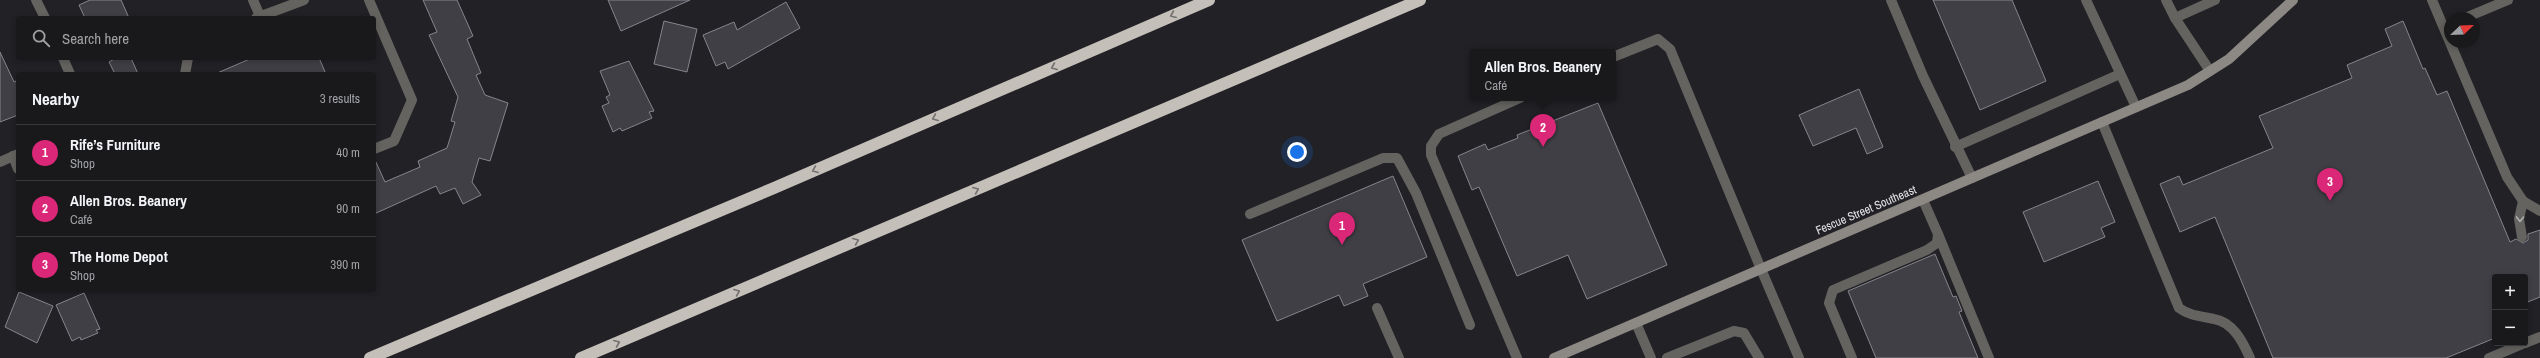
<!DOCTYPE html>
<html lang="en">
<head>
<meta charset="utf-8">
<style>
  body { margin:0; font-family:"Archivo Narrow",sans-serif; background:#222225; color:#f1f3f6 }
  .controls { position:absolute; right:12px; bottom:12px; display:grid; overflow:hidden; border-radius:4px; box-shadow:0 2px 6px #0003 }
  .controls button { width:36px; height:36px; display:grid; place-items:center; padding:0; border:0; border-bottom:1px solid #37383b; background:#19191c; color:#f1f3f6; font:20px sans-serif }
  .compass { position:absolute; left:2444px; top:12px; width:36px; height:36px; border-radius:50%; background:#19191c; box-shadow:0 2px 6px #0003; rotate:67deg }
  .you { position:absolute; left:1297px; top:152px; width:14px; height:14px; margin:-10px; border:3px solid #fff; border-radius:50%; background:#1a73e8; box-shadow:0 0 0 6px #1a73e833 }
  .badge { display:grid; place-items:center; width:26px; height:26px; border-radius:50%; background:#db2777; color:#fff; font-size:13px; font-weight:700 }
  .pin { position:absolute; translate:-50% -33px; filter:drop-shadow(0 1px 2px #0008) }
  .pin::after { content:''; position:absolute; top:21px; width:14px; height:12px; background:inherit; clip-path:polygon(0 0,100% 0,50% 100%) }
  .popup { position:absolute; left:1470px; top:49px; width:146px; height:52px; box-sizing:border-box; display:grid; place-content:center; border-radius:4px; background:#19191c; filter:drop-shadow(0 1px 3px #0005); font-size:13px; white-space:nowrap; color:#9fa0a3 }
  .popup b { font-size:15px; color:#f1f3f6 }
  .popup::after { content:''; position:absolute; left:50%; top:100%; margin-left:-8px; border:8px solid transparent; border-top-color:#19191c }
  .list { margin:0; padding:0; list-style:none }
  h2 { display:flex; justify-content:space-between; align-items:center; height:52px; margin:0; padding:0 16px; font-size:17px }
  h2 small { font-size:13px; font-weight:400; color:#9fa0a3 }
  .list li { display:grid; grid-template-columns:26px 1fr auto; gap:12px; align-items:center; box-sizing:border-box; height:56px; padding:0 16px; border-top:1px solid #37383b }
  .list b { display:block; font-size:15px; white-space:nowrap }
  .list p { margin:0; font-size:13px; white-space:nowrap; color:#9fa0a3 }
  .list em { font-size:13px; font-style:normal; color:#9fa0a3 }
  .icon { flex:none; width:22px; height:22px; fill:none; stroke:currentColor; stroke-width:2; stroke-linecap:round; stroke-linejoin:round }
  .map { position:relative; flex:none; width:2540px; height:358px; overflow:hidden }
  .search { position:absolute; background:#19191c; box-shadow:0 2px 6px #0003; left:16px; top:16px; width:360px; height:44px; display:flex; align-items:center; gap:10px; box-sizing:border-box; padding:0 14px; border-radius:4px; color:#9fa0a3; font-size:15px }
  .panel { position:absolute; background:#19191c; box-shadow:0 2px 6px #0003; left:16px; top:72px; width:360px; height:220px; border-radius:4px }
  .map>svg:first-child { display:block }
  .building { fill:#403f45; stroke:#86858c }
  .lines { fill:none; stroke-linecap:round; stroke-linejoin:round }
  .lane { stroke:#656360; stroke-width:10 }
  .street { stroke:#656360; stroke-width:10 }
  .secondary { stroke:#8c8884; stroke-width:10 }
  .highway { stroke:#c5bfb9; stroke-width:12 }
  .oneway { stroke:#737070 }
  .oneway2 { stroke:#b1b0b1 }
  .labels { text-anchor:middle; stroke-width:3; stroke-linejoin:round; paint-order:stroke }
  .street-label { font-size:12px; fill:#e3e3e7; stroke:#212126 }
</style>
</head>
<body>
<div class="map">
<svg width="2540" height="358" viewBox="0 0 2540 358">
  <rect width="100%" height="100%" fill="#212126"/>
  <g class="building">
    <polygon points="90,0 121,0 129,18 85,18 79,5"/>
    <polygon points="423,0 457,0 473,36 467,39 481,73 476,75 485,95 508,103 490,161 479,158 472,182 481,195 463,204 455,188 440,194 436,186 374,214 374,158 385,182 420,167 418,161 447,148 455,122 451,121 458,97 429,35 437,32"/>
    <polygon points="608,0 690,0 621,31"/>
    <polygon points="1933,0 2012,0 2046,81 1980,110"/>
    <polygon points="786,2 800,28 728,69 725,62 716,66 703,35 734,22 737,30"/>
    <polygon points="664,21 697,29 687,72 654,64"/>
    <polygon points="2403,21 2423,69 2425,68 2437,95 2447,91 2510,242 2516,239 2523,243 2528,240 2528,234 2540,230 2540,297 2525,303 2525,277 2495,277 2495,338 2446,358 2273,358 2215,217 2180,232 2160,184 2179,176 2183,185 2273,148 2259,116 2352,78 2347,65 2392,46 2385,29"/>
    <polygon points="0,52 14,82 18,80 18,115 0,122"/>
    <polygon points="116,58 131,58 138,74 115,74 109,62"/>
    <polygon points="252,58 319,58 326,74 215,74"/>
    <polygon points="629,61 654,111 649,112 652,118 622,131 620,128 613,132 602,106 609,103 606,97 610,95 600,71"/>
    <polygon points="1859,89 1883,147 1867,154 1856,128 1813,146 1799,115"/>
    <polygon points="1598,103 1667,265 1587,299 1568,255 1517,276 1479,187 1472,190 1458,156 1485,144 1488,150 1518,138 1517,135"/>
    <polygon points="1393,176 1427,257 1363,284 1368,296 1344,306 1339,295 1277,321 1242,240"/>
    <polygon points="2098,181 2115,222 2101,228 2105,237 2044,262 2023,212"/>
    <polygon points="1935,254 1953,297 1956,296 1962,311 1959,312 1978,358 1876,358 1848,291"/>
    <polygon points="19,292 53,306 37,343 5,327"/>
    <polygon points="84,293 100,329 96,330 98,333 81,340 80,337 72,341 56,305"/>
  </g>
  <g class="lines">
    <g class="lane">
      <polyline points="1891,0 1923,76 1972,178"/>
      <polyline points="2086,0 2136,107"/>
      <polyline points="2166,0 2175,18 2210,71"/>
      <polyline points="2432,0 2507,177 2523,201 2540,211"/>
      <polyline points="2175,18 2215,0"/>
      <polyline points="2465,18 2508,0"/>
      <polyline points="1613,57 1658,39 1670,49 1761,269"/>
      <path d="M2102,122L2179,308C2190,316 2200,316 2214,319C2233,322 2243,342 2250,358"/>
      <polyline points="1955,147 2120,74"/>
      <polyline points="1250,214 1383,158 1397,158 1416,193 1470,325"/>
      <polyline points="1938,234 1989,358"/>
      <polyline points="2522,237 2519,219 2523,201"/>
      <polyline points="1377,308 1399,358"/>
      <polyline points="1636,323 1651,358"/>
      <polyline points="2525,343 2540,337"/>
      <polyline points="1517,358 1431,155 1431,146 1439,134 1520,98"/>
      <polyline points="1667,358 1734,331 1744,333 1759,358"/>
      <polyline points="1852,358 1829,303 1833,290 1927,250 1937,243 1938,234 1923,200"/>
      <polyline points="2489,358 2525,343"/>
    </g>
    <g class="street">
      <polyline points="36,0 45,18"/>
      <polyline points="253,0 260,16"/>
      <polyline points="369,0 412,100 394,141 374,149"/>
      <polyline points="256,18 304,0"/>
      <polyline points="63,58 70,74"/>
      <polyline points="185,74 188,58"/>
      <polyline points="13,156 18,169"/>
      <polyline points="0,162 18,154"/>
      <polyline points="1761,269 1799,358"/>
    </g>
    <polyline class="secondary" points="1554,358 2188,85 2229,59 2293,0"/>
    <g class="highway">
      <polyline points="370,358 774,188 1209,0"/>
      <polyline points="581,358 1420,0"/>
    </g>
  </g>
  <defs><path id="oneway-chevron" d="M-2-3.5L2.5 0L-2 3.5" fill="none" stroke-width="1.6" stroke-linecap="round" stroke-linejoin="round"/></defs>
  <g class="oneway">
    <use href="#oneway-chevron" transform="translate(1173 15) rotate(157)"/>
    <use href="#oneway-chevron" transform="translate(1054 67) rotate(157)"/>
    <use href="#oneway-chevron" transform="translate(935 118) rotate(157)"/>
    <use href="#oneway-chevron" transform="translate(815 170) rotate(157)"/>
    <use href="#oneway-chevron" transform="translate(976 190) rotate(-23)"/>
    <use href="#oneway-chevron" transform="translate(856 241) rotate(-23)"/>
    <use href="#oneway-chevron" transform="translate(737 292) rotate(-23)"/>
    <use href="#oneway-chevron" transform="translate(617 343) rotate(-23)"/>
  </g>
  <use class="oneway2" href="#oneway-chevron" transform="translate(2520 219) rotate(91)"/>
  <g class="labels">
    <g class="street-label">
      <text transform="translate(1866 210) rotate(-23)" y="4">Fescue Street Southeast</text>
    </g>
  </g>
</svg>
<div class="controls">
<button>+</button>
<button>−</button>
</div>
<svg class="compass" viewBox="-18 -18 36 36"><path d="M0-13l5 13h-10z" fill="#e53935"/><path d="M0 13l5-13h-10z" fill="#9fa0a3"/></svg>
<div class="you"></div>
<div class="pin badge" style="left:1342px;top:245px">1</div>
<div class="pin badge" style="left:1543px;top:147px">2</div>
<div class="popup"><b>Allen Bros. Beanery</b>Café</div>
<div class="pin badge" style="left:2330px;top:201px">3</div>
<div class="search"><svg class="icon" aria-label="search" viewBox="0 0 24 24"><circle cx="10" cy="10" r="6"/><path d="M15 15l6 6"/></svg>Search here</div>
<section class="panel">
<h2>Nearby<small>3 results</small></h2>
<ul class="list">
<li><span class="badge">1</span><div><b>Rife’s Furniture</b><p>Shop</p></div><em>40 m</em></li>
<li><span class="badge">2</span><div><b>Allen Bros. Beanery</b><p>Café</p></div><em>90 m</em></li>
<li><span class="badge">3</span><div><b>The Home Depot</b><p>Shop</p></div><em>390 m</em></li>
</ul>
</section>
</div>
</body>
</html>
